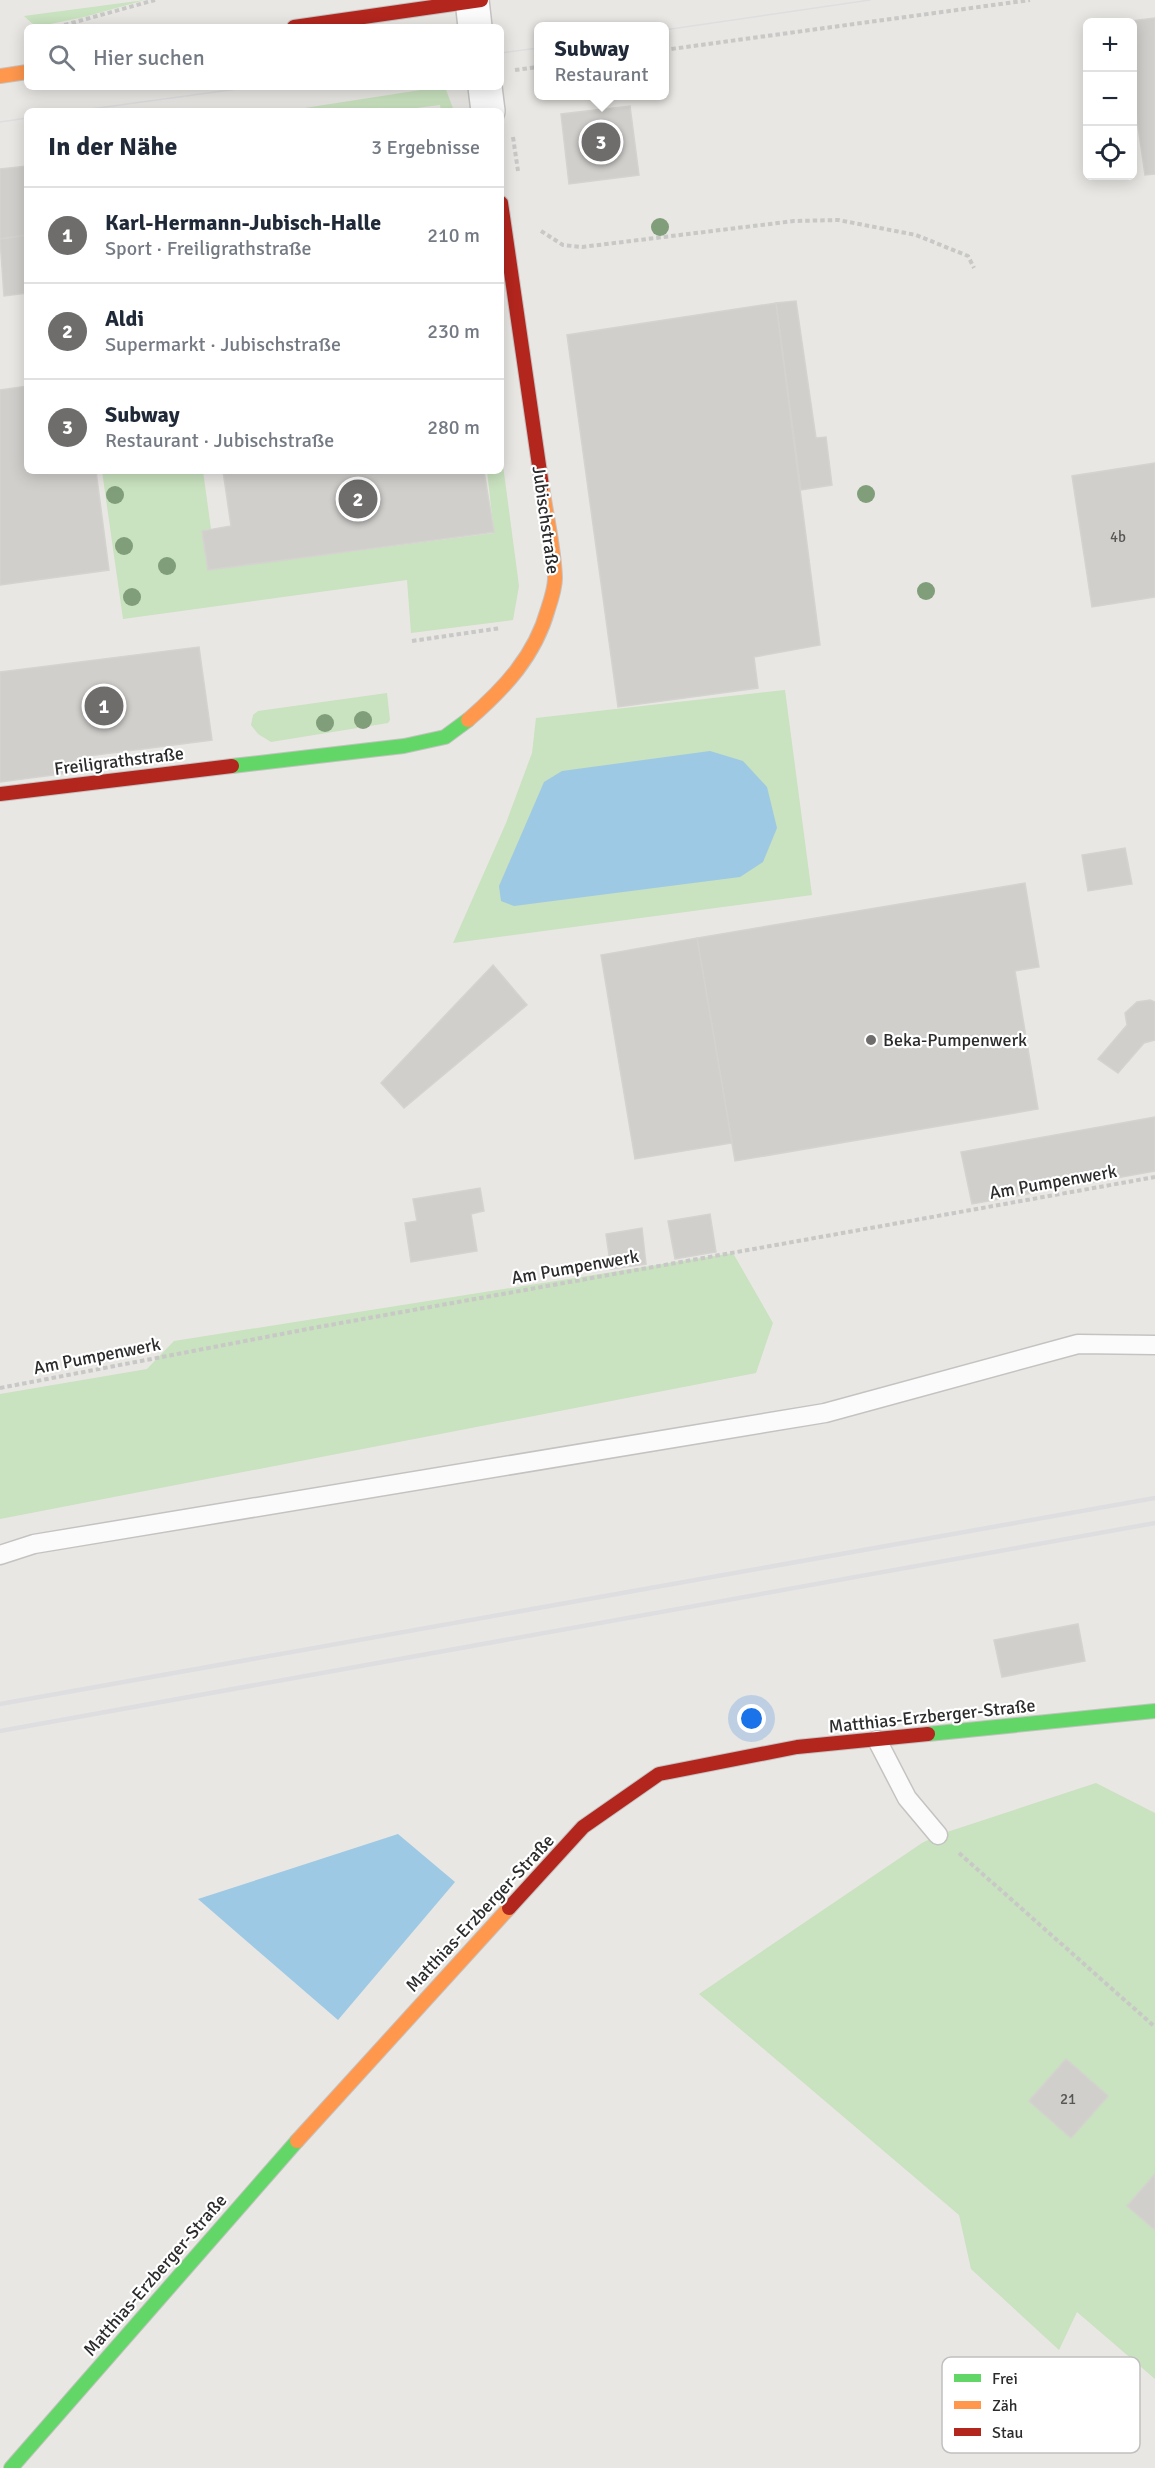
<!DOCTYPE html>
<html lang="de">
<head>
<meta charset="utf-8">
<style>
  body { margin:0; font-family:Signika,sans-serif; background:#f6f6f7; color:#1f2937 }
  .controls { position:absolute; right:18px; top:18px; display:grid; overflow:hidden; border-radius:9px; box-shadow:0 3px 15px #0003 }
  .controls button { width:54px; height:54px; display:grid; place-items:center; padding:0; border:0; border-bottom:2px solid #e0e1e3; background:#fff; color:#1f2937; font:30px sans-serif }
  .you { position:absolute; left:752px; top:1719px; width:21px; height:21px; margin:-15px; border:4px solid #fff; border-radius:50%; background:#1a73e8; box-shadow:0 0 0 9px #1a73e833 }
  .badge { display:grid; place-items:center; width:39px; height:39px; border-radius:50%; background:#6e6d6c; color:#fff; font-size:20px; font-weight:700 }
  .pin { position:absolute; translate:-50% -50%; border:3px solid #fff; box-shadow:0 2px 6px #0006 }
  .popup { position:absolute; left:534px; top:22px; width:135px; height:78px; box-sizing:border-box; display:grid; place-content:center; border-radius:9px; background:#fff; filter:drop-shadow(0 2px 4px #0005); font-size:20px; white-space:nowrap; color:#747a83 }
  .popup b { font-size:22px; color:#1f2937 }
  .popup::after { content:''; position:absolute; left:50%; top:100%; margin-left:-12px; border:12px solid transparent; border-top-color:#fff }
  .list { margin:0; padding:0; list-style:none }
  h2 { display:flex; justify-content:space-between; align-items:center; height:78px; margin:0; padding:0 24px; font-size:26px }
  h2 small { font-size:20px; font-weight:400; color:#747a83 }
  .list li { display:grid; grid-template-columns:39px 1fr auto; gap:18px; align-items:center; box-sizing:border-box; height:96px; padding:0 24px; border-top:2px solid #e0e1e3 }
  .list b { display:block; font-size:22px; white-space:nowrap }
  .list p { margin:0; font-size:20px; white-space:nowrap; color:#747a83 }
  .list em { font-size:20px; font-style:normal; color:#747a83 }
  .icon { flex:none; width:33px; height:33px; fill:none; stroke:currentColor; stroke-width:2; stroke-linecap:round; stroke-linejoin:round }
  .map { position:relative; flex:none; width:1155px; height:2468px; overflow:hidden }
  .search { position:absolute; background:#fff; box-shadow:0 3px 15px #0003; left:24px; top:24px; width:480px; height:66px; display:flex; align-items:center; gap:15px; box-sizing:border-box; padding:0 21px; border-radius:9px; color:#747a83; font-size:22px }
  .panel { position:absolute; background:#fff; box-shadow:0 3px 15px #0003; left:24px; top:108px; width:480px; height:366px; border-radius:9px }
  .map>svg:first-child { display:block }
  .green { fill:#c9e2bf }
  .water { fill:#9dc9e4 }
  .building { fill:#d1cfcc; stroke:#d4d3cf; stroke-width:1.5 }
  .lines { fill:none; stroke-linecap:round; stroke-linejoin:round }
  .lane-casing { stroke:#c4c3c2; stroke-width:21 }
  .street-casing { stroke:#c4c3c2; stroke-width:36 }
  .fast-casing { stroke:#c4c3c2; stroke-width:16 }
  .slow-casing { stroke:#c4c3c2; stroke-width:16 }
  .jam-casing { stroke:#c4c3c2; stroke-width:16 }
  .path { stroke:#c8c8c7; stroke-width:4; stroke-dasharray:4.5 3; stroke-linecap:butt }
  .lane { stroke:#fcfbfb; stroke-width:18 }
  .street { stroke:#fcfbfb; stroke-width:33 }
  .fast { stroke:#63d668; stroke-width:14 }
  .slow { stroke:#ff974d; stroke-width:14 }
  .jam { stroke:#b3261e; stroke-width:14 }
  .tram { stroke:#dedee0; stroke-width:1.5 }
  .rail { stroke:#dedee0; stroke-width:4.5 }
  .tree { fill:#7f9e79 }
  .poi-dot { fill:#6e6d6c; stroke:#fff; stroke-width:2 }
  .labels { text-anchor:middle; stroke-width:4.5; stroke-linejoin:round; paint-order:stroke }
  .number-label { font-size:15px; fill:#565655 }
  .street-label { font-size:18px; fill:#2c2c2c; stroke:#fff }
  .poi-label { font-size:18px; fill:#2c2c2c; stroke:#fff; text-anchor:start }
  .key { fill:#fff; stroke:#c0c0c0; stroke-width:1.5 }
  .key-label { font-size:16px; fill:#2c2c2c }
</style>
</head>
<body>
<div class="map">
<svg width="1155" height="2468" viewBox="0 0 1155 2468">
  <rect width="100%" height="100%" fill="#e9e7e3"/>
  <g class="green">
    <polygon points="145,0 84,17 36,27 24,16"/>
    <polygon points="440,87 445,87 454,111 441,111 440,105 393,111 285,111"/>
    <polygon points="501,450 519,586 513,620 411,633 407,580 123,619 102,471 203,471 211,529 202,531 208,570 494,533 487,471 501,471"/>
    <polygon points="785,690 812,895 453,943 506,823 532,753 536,718"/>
    <polygon points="387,693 390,720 388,723 271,742 258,734 251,725 253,715 258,711"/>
    <polygon points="733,1253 773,1323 756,1373 0,1519 0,1394 147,1369 174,1341"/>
    <polygon points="1096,1783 1155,1813 1155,2379 1077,2312 1059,2350 971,2269 959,2215 699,1994 922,1843 938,1835"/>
  </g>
  <g class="water">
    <polygon points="710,751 743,761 767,787 777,828 763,862 740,877 514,906 501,901 499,886 544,782 562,771"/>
    <polygon points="398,1834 455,1882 338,2020 198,1899"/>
  </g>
  <g class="building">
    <polygon points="1155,18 1155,174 1145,175 1132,84 1132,22 1123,22"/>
    <polygon points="630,106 639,175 569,184 561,114"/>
    <polygon points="27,166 27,235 0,239 0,169"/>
    <polygon points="27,235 27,293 4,296 0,239"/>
    <polygon points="796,301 816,438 826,437 832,485 801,490 776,303"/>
    <polygon points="776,303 820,645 754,657 758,688 618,707 567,335"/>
    <polygon points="27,386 27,471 96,471 109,570 0,585 0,390"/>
    <polygon points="1155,463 1155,597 1092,607 1072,476"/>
    <polygon points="223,471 484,471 494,532 208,570 202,531 231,526"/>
    <polygon points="199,647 212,740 80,757 83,771 0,782 0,672"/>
    <polygon points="1125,848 1132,884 1088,891 1082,855"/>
    <polygon points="1025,883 1039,967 1015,971 1038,1109 735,1161 697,938"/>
    <polygon points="697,938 732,1143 635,1159 601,955"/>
    <polygon points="493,965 527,1005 404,1108 381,1083"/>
    <polygon points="1150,1000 1155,1002 1155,1040 1144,1043 1118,1073 1098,1059 1127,1025 1125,1013 1137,1002"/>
    <polygon points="1155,1117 1155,1171 972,1204 961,1152"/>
    <polygon points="480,1188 484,1211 471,1214 477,1251 411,1262 405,1223 417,1221 413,1199"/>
    <polygon points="710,1214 716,1252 675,1259 668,1221"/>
    <polygon points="642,1228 646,1264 611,1269 606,1234"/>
    <polygon points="1078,1624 1085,1661 1002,1677 994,1640"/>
    <polygon points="1066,2059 1108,2096 1071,2138 1029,2101"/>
    <polygon points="1155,2174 1155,2230 1127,2206"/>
  </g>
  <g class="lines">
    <defs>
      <g id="lane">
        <polyline points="0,1555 34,1544 825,1413 1078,1344 1155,1345"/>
        <polyline points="877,1740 907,1798 938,1835"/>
      </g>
      <g id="street">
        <polyline points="472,0 475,27"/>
        <polyline points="485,87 488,111"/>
      </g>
      <g id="fast">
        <polyline points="232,766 404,746 445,737 468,720"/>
        <polyline points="928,1734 1155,1711"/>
        <polyline points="11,2468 297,2141"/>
      </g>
      <g id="slow">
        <polyline points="0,76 27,72"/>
        <path d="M468,720C504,689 535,656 548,609C551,600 555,588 555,578C554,547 546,516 542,486"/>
        <polyline points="297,2141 509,1908"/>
      </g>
      <g id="jam">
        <polyline points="294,27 481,0"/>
        <polyline points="501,203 542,486"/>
        <polyline points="0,794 232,766"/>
        <polyline points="509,1908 583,1827 659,1774 797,1747 928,1734"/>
      </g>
    </defs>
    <use href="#lane" class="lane-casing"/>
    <use href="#street" class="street-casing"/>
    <use href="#fast" class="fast-casing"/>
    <use href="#slow" class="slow-casing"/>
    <use href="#jam" class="jam-casing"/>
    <g class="path">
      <polyline points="57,27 155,0"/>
      <polyline points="664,50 1030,0"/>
      <polyline points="515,70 538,67"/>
      <polyline points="513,137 518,171"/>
      <polyline points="541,231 563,245 582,247 794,221 838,220 916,235 968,256 974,268"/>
      <polyline points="412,641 501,628"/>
      <polyline points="0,1388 313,1328 1155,1177"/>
      <polyline points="959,1853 1155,2027"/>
    </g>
    <use href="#lane" class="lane"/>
    <use href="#street" class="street"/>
    <use href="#fast" class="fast"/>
    <use href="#slow" class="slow"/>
    <use href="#jam" class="jam"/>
    <g class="tram">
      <polyline points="664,30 870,0"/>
      <polyline points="501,53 538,48"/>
      <polyline points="76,111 252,87"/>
      <polyline points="0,122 27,118"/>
    </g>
    <g class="rail">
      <polyline points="0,1704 1155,1498"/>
      <polyline points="0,1731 1155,1523"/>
    </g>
  </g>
  <g class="tree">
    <circle cx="660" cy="227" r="9"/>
    <circle cx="866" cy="494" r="9"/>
    <circle cx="115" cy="495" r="9"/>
    <circle cx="124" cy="546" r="9"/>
    <circle cx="167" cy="566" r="9"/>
    <circle cx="926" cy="591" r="9"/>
    <circle cx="132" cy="597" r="9"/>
    <circle cx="363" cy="720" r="9"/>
    <circle cx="325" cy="723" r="9"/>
  </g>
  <circle class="poi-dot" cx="871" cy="1040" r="6"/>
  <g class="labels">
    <g class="number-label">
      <text x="1118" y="542">4b</text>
      <text x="1068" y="2104">21</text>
    </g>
    <g class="street-label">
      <text transform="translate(546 520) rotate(82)" y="6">Jubischstraße</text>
      <text transform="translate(119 761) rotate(-7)" y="6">Freiligrathstraße</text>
      <text transform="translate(1053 1182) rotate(-10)" y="6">Am Pumpenwerk</text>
      <text transform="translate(575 1267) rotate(-10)" y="6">Am Pumpenwerk</text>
      <text transform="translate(97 1356) rotate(-11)" y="6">Am Pumpenwerk</text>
      <text transform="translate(932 1716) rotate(-6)" y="6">Matthias-Erzberger-Straße</text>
      <text transform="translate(480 1913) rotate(-47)" y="6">Matthias-Erzberger-Straße</text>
      <text transform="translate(155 2275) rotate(-49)" y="6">Matthias-Erzberger-Straße</text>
    </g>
    <g class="poi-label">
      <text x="883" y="1046">Beka-Pumpenwerk</text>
    </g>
  </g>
  <rect x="942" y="2357" width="198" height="96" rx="9" class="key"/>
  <rect x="954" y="2374" width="27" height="8" fill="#63d668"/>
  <rect x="954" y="2401" width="27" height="8" fill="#ff974d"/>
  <rect x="954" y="2428" width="27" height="8" fill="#b3261e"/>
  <g class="key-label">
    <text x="992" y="2384">Frei</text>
    <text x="992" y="2411">Zäh</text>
    <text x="992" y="2438">Stau</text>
  </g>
</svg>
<div class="controls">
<button>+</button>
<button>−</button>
<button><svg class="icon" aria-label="locate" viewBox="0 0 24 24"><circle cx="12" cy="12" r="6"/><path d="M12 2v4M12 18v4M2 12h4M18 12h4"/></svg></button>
</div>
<div class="you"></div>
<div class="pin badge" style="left:104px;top:706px">1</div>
<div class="pin badge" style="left:358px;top:499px">2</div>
<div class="pin badge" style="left:601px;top:142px">3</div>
<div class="popup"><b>Subway</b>Restaurant</div>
<div class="search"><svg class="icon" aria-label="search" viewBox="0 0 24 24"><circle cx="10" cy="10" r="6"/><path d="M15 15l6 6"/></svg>Hier suchen</div>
<section class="panel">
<h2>In der Nähe<small>3 Ergebnisse</small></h2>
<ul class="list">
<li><span class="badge">1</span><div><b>Karl-Hermann-Jubisch-Halle</b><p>Sport · Freiligrathstraße</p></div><em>210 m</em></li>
<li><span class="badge">2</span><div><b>Aldi</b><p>Supermarkt · Jubischstraße</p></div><em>230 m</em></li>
<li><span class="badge">3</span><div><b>Subway</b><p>Restaurant · Jubischstraße</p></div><em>280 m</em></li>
</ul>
</section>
</div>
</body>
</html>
